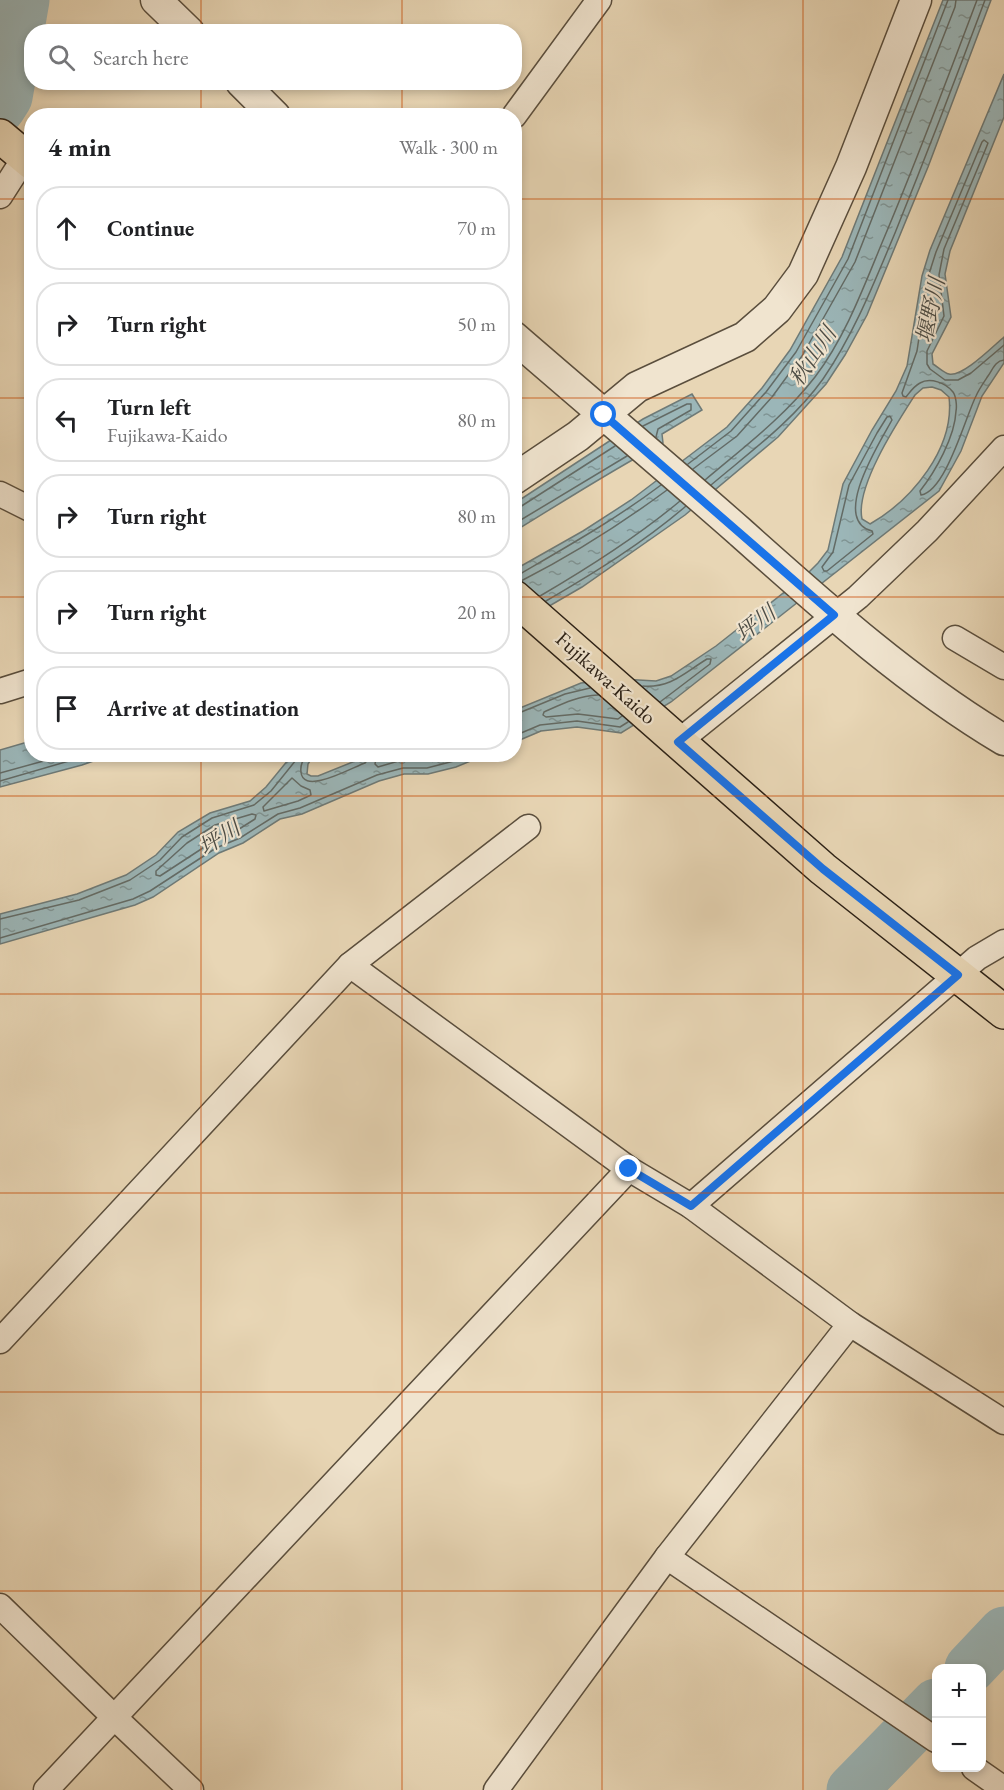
<!DOCTYPE html>
<html lang="en">
<head>
<meta charset="utf-8">
<style>
  body { margin:0; font-family:"EB Garamond","Noto Serif JP",serif; background:#f6f6f6; color:#202124 }
  .controls { position:absolute; right:18px; bottom:18px; display:grid; overflow:hidden; border-radius:12px; box-shadow:0 3px 9px #0003 }
  .controls button { width:54px; height:54px; display:grid; place-items:center; padding:0; border:0; border-bottom:2px solid #e0e0e0; background:#fff; color:#202124; font:30px sans-serif }
  .stop { position:absolute; width:18px; height:18px; margin:-14px; border:4px solid #1a73e8; border-radius:50%; background:#fff }
  .stop.end { background:#1a73e8; border-color:#fff; box-shadow:0 2px 6px #0008 }
  .list { margin:0; padding:0; list-style:none }
  h2 { display:flex; justify-content:space-between; align-items:center; height:78px; margin:0; padding:0 24px; font-size:26px }
  h2 small { font-size:20px; font-weight:400; color:#757577 }
  .list li { display:grid; grid-template-columns:39px 1fr auto; gap:18px; align-items:center; box-sizing:border-box; height:84px; margin:0 12px 12px; padding:0 12px; border:2px solid #e0e0e0; border-radius:24px }
  .list b { display:block; font-size:22px; white-space:nowrap }
  .list p { margin:0; font-size:20px; white-space:nowrap; color:#757577 }
  .list em { font-size:20px; font-style:normal; color:#757577 }
  .icon { flex:none; width:33px; height:33px; fill:none; stroke:currentColor; stroke-width:2; stroke-linecap:round; stroke-linejoin:round }
  .map { position:relative; flex:none; width:1004px; height:1790px; overflow:hidden }
  .search { position:absolute; background:#fff; box-shadow:0 3px 9px #0003; left:24px; top:24px; width:498px; height:66px; display:flex; align-items:center; gap:15px; box-sizing:border-box; padding:0 21px; border-radius:24px; color:#757577; font-size:22px }
  .panel { position:absolute; background:#fff; box-shadow:0 3px 9px #0003; left:24px; top:108px; width:498px; height:654px; border-radius:24px }
  .map>svg:first-child { display:block }
  .water { fill:url(#water-ripples); stroke:#6e7a77; stroke-width:1.5; fill-rule:evenodd }
  .lines { fill:none; stroke-linecap:round; stroke-linejoin:round }
  .shore { stroke:#636b66; stroke-width:1.5 }
  .river { stroke:#9bb6b8; stroke-width:51 }
  .minor-casing { stroke:#5a4e3d; stroke-width:27 }
  .tertiary-casing { stroke:#5a4e3d; stroke-width:33 }
  .primary-casing { stroke:#2b2015; stroke-width:36 }
  .minor { stroke:#f0e4cf; stroke-width:24 }
  .tertiary { stroke:#f0e4cf; stroke-width:30 }
  .primary { stroke:#e8d6b5; stroke-width:33 }
  .route { stroke:#1a73e8; stroke-width:8 }
  .grid { fill:none; stroke:#cc500d; stroke-width:1.5; stroke-opacity:0.55 }
  .labels { text-anchor:middle; stroke-width:4.5; stroke-linejoin:round; paint-order:stroke }
  .street-label { font-size:21px; fill:#2b2015; stroke:#f0e4cf }
  .water-label { font-size:22px; font-style:italic; fill:#4d4d46; stroke:#f0e4cf }
</style>
</head>
<body>
<div class="map">
<svg width="1004" height="1790" viewBox="0 0 1004 1790">
  <defs>
    <pattern id="water-ripples" width="26" height="14" patternUnits="userSpaceOnUse" patternTransform="scale(1.5)"><rect width="26" height="14" fill="#9bb6b8"/><path d="M2 4q2-2 4 0t4 0M15 11q2-2 4 0t4 0" fill="none" stroke="#7f9494"/></pattern>
  </defs>
  <rect width="100%" height="100%" fill="#e8d6b5"/>
  <filter id="stains"><feTurbulence type="fractalNoise" baseFrequency=".00333" numOctaves="4"/><feColorMatrix values="0 0 0 0 .2 0 0 0 0 .09 0 0 0 0 .02 0 0 0 .5 -.17"/></filter>
  <radialGradient id="worn" r=".72"><stop offset=".6" stop-color="#630" stop-opacity="0"/><stop offset="1" stop-color="#630" stop-opacity=".3"/></radialGradient>
  <g class="water">
    <polygon points="943,0 991,0 928,167 867,315 845,355 826,384 778,437 685,515 582,587 515,626 514,570 583,531 631,500 727,427 762,388 790,350 842,257"/>
    <path d="M1004,74V117L950,251L945,274L951,317L932,354L933,364C938,367 944,373 949,374C963,377 993,346 1004,337V363L982,396L961,451L939,491L671,702L621,733L577,727L541,731L515,742V710L581,683L621,679L656,681L671,676L716,646L806,575L818,563L828,550L843,484L872,430L896,391L907,366L922,276L930,250ZM932,387L941,390L949,397C955,448 912,500 870,524L862,519C855,487 897,423 915,395L923,388Z"/>
    <path d="M692,394L702,410L662,434L663,443C612,470 564,501 515,531V503L643,419Z"/>
    <polygon points="31,741 32,754 111,755 82,765 0,787 0,750"/>
    <polygon points="293,754 314,755 308,764 307,774 311,776 318,776 370,755 485,755 456,767 428,774 404,774 379,781 302,814 280,819 243,843 219,853 153,897 135,905 0,944 0,914 77,894 126,875 156,855 178,832 210,813 250,801 266,787"/>
  </g>
  <g class="lines">
    <g class="shore">
      <path d="M1004,345L971,373L958,380H945L930,369L927,364V351L944,316L939,275L944,249L984,153L988,143L984,140L982,142L936,252L928,277L917,351L902,393L903,396L906,397C910,392 914,386 920,383C930,377 946,383 953,392C956,396 957,406 956,411C955,437 935,472 920,491L921,495C946,491 965,418 976,396C979,389 984,382 988,376C993,369 995,361 1004,360"/>
      <path d="M890,416L892,420C880,442 830,520 872,531L873,534L827,571H824L822,567L833,552L849,485L877,433L887,417Z"/>
      <polyline points="643,426 687,404 691,404 691,410 658,429 656,437"/>
      <polyline points="688,464 731,431 766,392 796,352 848,259 948,0"/>
      <polyline points="693,469 737,436 772,397 802,356 855,262 955,7 956,0"/>
      <path d="M705,480C744,447 784,417 815,377C846,336 864,286 884,238C917,160 947,80 977,0"/>
      <path d="M711,485C750,452 793,421 823,379C854,334 874,283 895,233C926,156 956,78 985,0"/>
      <polyline points="514,508 520,507 615,446"/>
      <polyline points="514,524 627,456"/>
      <path d="M514,574H520C568,546 616,519 661,485"/>
      <path d="M521,581C572,555 621,524 667,490"/>
      <path d="M540,596C588,568 637,537 680,501"/>
      <path d="M546,601C594,573 643,543 686,506"/>
      <path d="M643,686C671,688 684,673 707,659H711L710,664L660,702"/>
      <path d="M598,695C578,696 562,704 544,712L543,715L546,717L578,714L618,719L622,716"/>
      <polyline points="514,715 565,694 590,688"/>
      <polyline points="514,736 540,725 577,721 620,727 628,722"/>
      <path d="M307,754C303,760 300,765 301,772C303,796 353,767 365,763L368,759L369,754"/>
      <polyline points="377,754 375,764 378,767 402,760 426,761 450,754"/>
      <polyline points="0,773 69,754"/>
      <polygon points="292,778 301,786 310,790 311,795 298,801 264,811 263,807"/>
      <polyline points="0,781 93,754"/>
      <polygon points="252,814 256,815 255,819 236,831 212,842 160,876 156,875 156,871 187,843 215,825"/>
      <polyline points="0,919 79,900 130,880 160,860 182,837 212,818 254,805 271,791 296,760 297,754"/>
      <polyline points="0,938 133,899 150,891 216,848 240,838 278,814 300,808 377,775 403,768 427,768 454,761 470,754"/>
    </g>
    <g class="river">
      <polyline points="0,108 7,97 24,0"/>
      <polyline points="970,1668 1004,1632"/>
      <polyline points="852,1790 936,1704"/>
    </g>
    <defs>
      <g id="minor">
        <polyline points="514,116 599,0"/>
        <polyline points="0,196 25,157"/>
        <polyline points="0,494 32,510"/>
        <polyline points="955,638 1004,667"/>
        <polyline points="0,691 32,681"/>
        <polyline points="678,742 858,597 927,531 1004,448"/>
        <polyline points="350,965 629,1169 691,1206 850,1324 1004,1422"/>
        <polyline points="691,1206 977,958 1004,942"/>
        <polyline points="0,1341 350,965 528,827"/>
        <polyline points="667,1557 936,1740"/>
        <polyline points="0,1606 115,1718 191,1790"/>
        <polyline points="974,1768 1004,1789"/>
        <polyline points="46,1790 629,1169"/>
        <polyline points="496,1790 667,1557 850,1324"/>
      </g>
      <g id="tertiary">
        <polyline points="156,0 189,32"/>
        <polyline points="241,82 275,116"/>
        <path d="M514,337C589,402 665,466 739,531C823,606 907,682 1004,740"/>
        <polyline points="514,479 578,436 637,387 745,337 777,309 803,274 851,167 916,0"/>
      </g>
      <g id="primary">
        <polyline points="0,136 32,163"/>
        <polyline points="514,597 823,869 1004,1012"/>
      </g>
    </defs>
    <use href="#minor" class="minor-casing"/>
    <use href="#tertiary" class="tertiary-casing"/>
    <use href="#primary" class="primary-casing"/>
    <use href="#minor" class="minor"/>
    <use href="#tertiary" class="tertiary"/>
    <use href="#primary" class="primary"/>
  </g>
  <g class="lines">
    <polyline class="route" points="604,415 834,615 678,742 823,869 958,975 691,1206 629,1169"/>
  </g>
  <path class="grid" d="M201,0V32M402,0V32M602,0V1790M803,0V1790M201,82V116M402,82V116M0,199H32M514,199H1004M0,398H32M514,398H1004M0,597H32M514,597H1004M201,754V1790M402,754V1790M0,796H1004M0,994H1004M0,1193H1004M0,1392H1004M0,1591H1004"/>
  <g class="labels">
    <g class="street-label">
      <text transform="translate(606 678) rotate(42)" y="7">Fujikawa-Kaido</text>
    </g>
    <g class="water-label">
      <text transform="translate(930 310) rotate(-78)" y="8">堰野川</text>
      <text transform="translate(812 356) rotate(-56)" y="8">秋山川</text>
      <text transform="translate(755 623) rotate(-38)" y="8">坪川</text>
      <text transform="translate(219 837) rotate(-32)" y="8">坪川</text>
    </g>
  </g>
  <rect width="100%" height="100%" filter="url(#stains)"/>
  <rect width="100%" height="100%" fill="url(#worn)"/>
</svg>
<div class="controls">
<button>+</button>
<button>−</button>
</div>
<div class="stop" style="left:604px;top:415px"></div>
<div class="stop end" style="left:629px;top:1169px"></div>
<div class="search"><svg class="icon" aria-label="search" viewBox="0 0 24 24"><circle cx="10" cy="10" r="6"/><path d="M15 15l6 6"/></svg>Search here</div>
<section class="panel">
<h2>4 min<small>Walk · 300 m</small></h2>
<ul class="list">
<li><svg class="icon" aria-label="ahead" viewBox="0 0 24 24"><path d="M12 20V5M6 11l6-6 6 6"/></svg><div><b>Continue</b></div><em>70 m</em></li>
<li><svg class="icon" aria-label="right" viewBox="0 0 24 24"><path d="M7 20v-9h11M14 6l5 5-5 5"/></svg><div><b>Turn right</b></div><em>50 m</em></li>
<li><svg class="icon" aria-label="left" viewBox="0 0 24 24"><path d="M17 20v-9H6M10 6l-5 5 5 5"/></svg><div><b>Turn left</b><p>Fujikawa-Kaido</p></div><em>80 m</em></li>
<li><svg class="icon" aria-label="right" viewBox="0 0 24 24"><path d="M7 20v-9h11M14 6l5 5-5 5"/></svg><div><b>Turn right</b></div><em>80 m</em></li>
<li><svg class="icon" aria-label="right" viewBox="0 0 24 24"><path d="M7 20v-9h11M14 6l5 5-5 5"/></svg><div><b>Turn right</b></div><em>20 m</em></li>
<li><svg class="icon" aria-label="arrive" viewBox="0 0 24 24"><path d="M6 21V4h12l-3 4 3 4H6"/></svg><div><b>Arrive at destination</b></div></li>
</ul>
</section>
</div>
</body>
</html>
